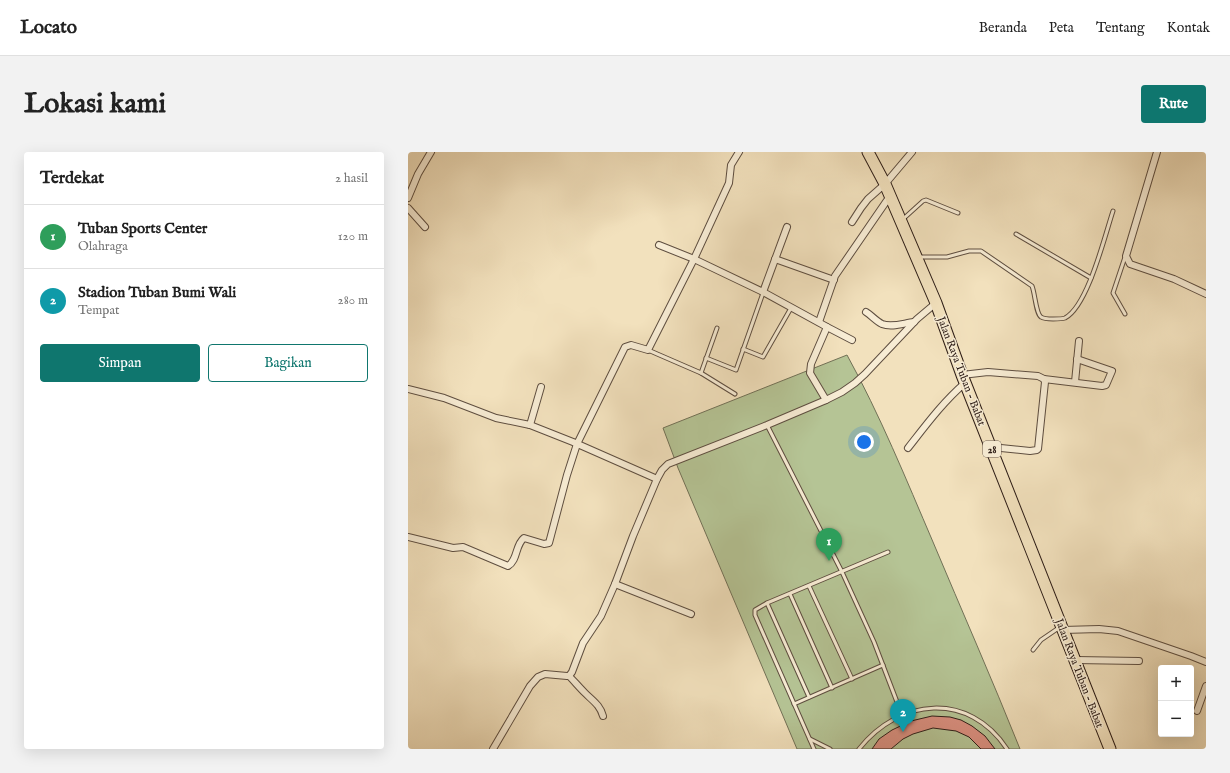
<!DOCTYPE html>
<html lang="id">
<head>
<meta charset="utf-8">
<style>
  body { margin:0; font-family:"IM FELL English",serif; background:#f2f2f2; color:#222 }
  .controls { position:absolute; right:12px; bottom:12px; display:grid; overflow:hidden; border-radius:4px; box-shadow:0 4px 16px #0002 }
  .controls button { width:36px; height:36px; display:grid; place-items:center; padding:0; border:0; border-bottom:1px solid #e0e0e0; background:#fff; color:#222; font:20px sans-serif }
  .you { position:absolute; left:456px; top:290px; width:14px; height:14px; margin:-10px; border:3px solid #fff; border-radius:50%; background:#1a73e8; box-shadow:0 0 0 6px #1a73e833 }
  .badge { display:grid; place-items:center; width:26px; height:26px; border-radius:50%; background:#0f766e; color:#fff; font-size:13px; font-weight:700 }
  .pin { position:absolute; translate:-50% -33px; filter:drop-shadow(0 1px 2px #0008) }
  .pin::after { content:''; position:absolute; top:21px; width:14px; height:12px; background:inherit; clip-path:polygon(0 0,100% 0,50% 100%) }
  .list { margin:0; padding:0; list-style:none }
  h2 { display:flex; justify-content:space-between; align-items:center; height:52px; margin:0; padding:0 16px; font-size:17px }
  h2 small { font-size:13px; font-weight:400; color:#767676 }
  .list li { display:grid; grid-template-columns:26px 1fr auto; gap:12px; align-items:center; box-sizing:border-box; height:64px; padding:0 16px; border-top:1px solid #e0e0e0 }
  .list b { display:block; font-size:15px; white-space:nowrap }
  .list p { margin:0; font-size:13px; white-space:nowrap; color:#767676 }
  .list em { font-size:13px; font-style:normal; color:#767676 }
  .actions { display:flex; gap:8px; padding:12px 16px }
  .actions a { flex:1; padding:9px 0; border:1px solid #0f766e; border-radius:4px; text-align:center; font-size:14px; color:#0f766e }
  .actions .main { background:#0f766e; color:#fff }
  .map { position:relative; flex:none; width:798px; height:597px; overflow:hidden; border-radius:4px }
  header { display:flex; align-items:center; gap:24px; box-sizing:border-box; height:56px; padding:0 20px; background:#fff; border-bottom:1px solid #e0e0e0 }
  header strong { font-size:19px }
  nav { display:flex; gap:22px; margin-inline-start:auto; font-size:14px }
  .intro { display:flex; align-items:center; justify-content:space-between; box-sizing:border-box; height:96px; padding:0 24px }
  h1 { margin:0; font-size:28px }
  .button { padding:10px 18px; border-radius:4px; background:#0f766e; color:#fff; font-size:14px; font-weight:700 }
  main { display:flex; gap:24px; padding:0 24px }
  aside { flex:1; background:#fff; border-radius:4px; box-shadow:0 4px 16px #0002 }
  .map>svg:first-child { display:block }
  .green { fill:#b5c495; stroke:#717056 }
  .building { fill:#da8f80; stroke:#2d1d17 }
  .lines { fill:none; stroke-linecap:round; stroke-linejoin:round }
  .lane-casing { stroke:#5e4e40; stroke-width:5 }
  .street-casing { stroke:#5e4e40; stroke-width:8 }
  .highway-casing { stroke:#2d1d17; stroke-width:13 }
  .lane { stroke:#f7ecd4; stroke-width:3 }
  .street { stroke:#f7ecd4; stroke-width:6 }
  .highway { stroke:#f2e1bd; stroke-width:11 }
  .labels { text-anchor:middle; stroke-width:3; stroke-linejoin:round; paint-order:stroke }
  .shield { fill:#f7ecd4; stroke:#6a5b50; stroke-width:1 }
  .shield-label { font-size:10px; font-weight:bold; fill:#2d1d17 }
  .street-label { font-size:11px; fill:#2d1d17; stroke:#f7ecd4 }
</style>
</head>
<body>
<header>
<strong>Locato</strong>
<nav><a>Beranda</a><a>Peta</a><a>Tentang</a><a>Kontak</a></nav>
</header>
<div class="intro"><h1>Lokasi kami</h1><a class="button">Rute</a></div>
<main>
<aside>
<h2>Terdekat<small>2 hasil</small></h2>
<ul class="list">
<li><span class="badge" style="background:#2e9e5b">1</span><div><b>Tuban Sports Center</b><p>Olahraga</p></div><em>120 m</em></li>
<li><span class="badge" style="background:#0f9aa8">2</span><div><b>Stadion Tuban Bumi Wali</b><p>Tempat</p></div><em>280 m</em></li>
</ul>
<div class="actions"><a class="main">Simpan</a><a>Bagikan</a></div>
</aside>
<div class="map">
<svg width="798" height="597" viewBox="0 0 798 597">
  <rect width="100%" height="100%" fill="#f2e1bd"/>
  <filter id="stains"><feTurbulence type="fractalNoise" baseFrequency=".005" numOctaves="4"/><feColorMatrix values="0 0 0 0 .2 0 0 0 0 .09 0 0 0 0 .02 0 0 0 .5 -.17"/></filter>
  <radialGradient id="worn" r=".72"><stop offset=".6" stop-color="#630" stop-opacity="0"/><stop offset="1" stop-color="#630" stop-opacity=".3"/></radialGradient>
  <path class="green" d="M439,203C472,263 498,327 525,390C554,459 584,527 612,597H389L270,316L255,276Z"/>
  <polygon class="building" points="524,564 542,565 553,568 564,574 577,584 587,597 573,597 561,585 548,579 525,576 505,582 495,587 483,597 464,597 471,587 484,578 503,569"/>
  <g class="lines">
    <defs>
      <g id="lane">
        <polyline points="494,68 515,49 518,48 550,61"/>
        <polyline points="608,82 683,126"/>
        <path d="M511,105H539L561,99H573L624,134C627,141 628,162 633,165C636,167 641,167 645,167C649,167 654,167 657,166C680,154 697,83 705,59"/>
        <polyline points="717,105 705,141 717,162"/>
        <polyline points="335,197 355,205 383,156"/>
        <polyline points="240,198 293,221 327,242"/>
        <polyline points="298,206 328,218 355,141"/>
        <polyline points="293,221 309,176"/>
        <polyline points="359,273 434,420 466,490 494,563"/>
        <polyline points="401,434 444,527"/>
        <polyline points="382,442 424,536"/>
        <polyline points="359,451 401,545"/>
        <polyline points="625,498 633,488 652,475"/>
        <polyline points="386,552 475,513"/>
        <polyline points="402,587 422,597"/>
        <polyline points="406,597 347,463 347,458 359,451 480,400"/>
        <path d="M451,597C491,546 561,539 599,597"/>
      </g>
      <g id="street">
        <polyline points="749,0 718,104 722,112 766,127 798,142"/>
        <polyline points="0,46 10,22 23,0"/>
        <polyline points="0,56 17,75"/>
        <polyline points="444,70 453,56 460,47 477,32 504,0"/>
        <polyline points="251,93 286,107 355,140 419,175 403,212 402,221 418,248"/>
        <polyline points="367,107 426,128"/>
        <polyline points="355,140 379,75"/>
        <path d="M458,160C463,163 468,169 474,172C484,176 496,171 506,170"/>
        <polyline points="411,170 427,124 482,44"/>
        <polyline points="419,175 444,188"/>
        <polyline points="554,223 580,220 630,224 636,227 637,230 630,297 629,298 622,299 583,295"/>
        <polyline points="636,227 694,234 698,233 704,219 669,207"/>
        <polyline points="667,230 671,189"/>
        <polyline points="0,237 36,246 88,266 122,273 165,290 249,327"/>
        <polyline points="122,273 133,235"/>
        <path d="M500,296C518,273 535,250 557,231"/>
        <path d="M0,385L45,396L55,395L100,414C110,408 107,393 116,386L136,392L141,391L159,323L169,292L217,195L223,193L240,198L286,107L321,31L323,13L331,0"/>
        <polyline points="207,432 283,462"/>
        <polyline points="655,478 691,477 710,479 783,504 798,510"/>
        <polyline points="667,508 731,509"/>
        <path d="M161,524C166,529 171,535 177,541C185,549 192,553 195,564"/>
        <polyline points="789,559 798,534"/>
        <polyline points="85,597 122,534 130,525 137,522 159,524 161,524 164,520 175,491 193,464 207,432 225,384 249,327 254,318 260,312 359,273 418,248 434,240 447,231 457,222 509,167 528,151"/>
      </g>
      <polyline id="highway" points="460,0 477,32 528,151 554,223 702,597"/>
    </defs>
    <use href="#lane" class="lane-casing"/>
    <use href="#street" class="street-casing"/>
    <use href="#highway" class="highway-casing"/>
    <use href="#lane" class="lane"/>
    <use href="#street" class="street"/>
    <use href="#highway" class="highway"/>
  </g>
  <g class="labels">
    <rect class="shield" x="575" y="289" width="18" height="16" rx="3"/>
    <g class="shield-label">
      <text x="584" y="301">28</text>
    </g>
    <g class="street-label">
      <text transform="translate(554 219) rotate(69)" y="4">Jalan Raya Tuban - Babat</text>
      <text transform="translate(672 521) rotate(69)" y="4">Jalan Raya Tuban - Babat</text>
    </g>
  </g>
  <rect width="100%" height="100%" filter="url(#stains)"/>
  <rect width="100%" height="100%" fill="url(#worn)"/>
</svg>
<div class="controls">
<button>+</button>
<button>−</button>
</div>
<div class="you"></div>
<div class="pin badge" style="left:421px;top:409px;background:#2e9e5b">1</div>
<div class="pin badge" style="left:495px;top:580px;background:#0f9aa8">2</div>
</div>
</main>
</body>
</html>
